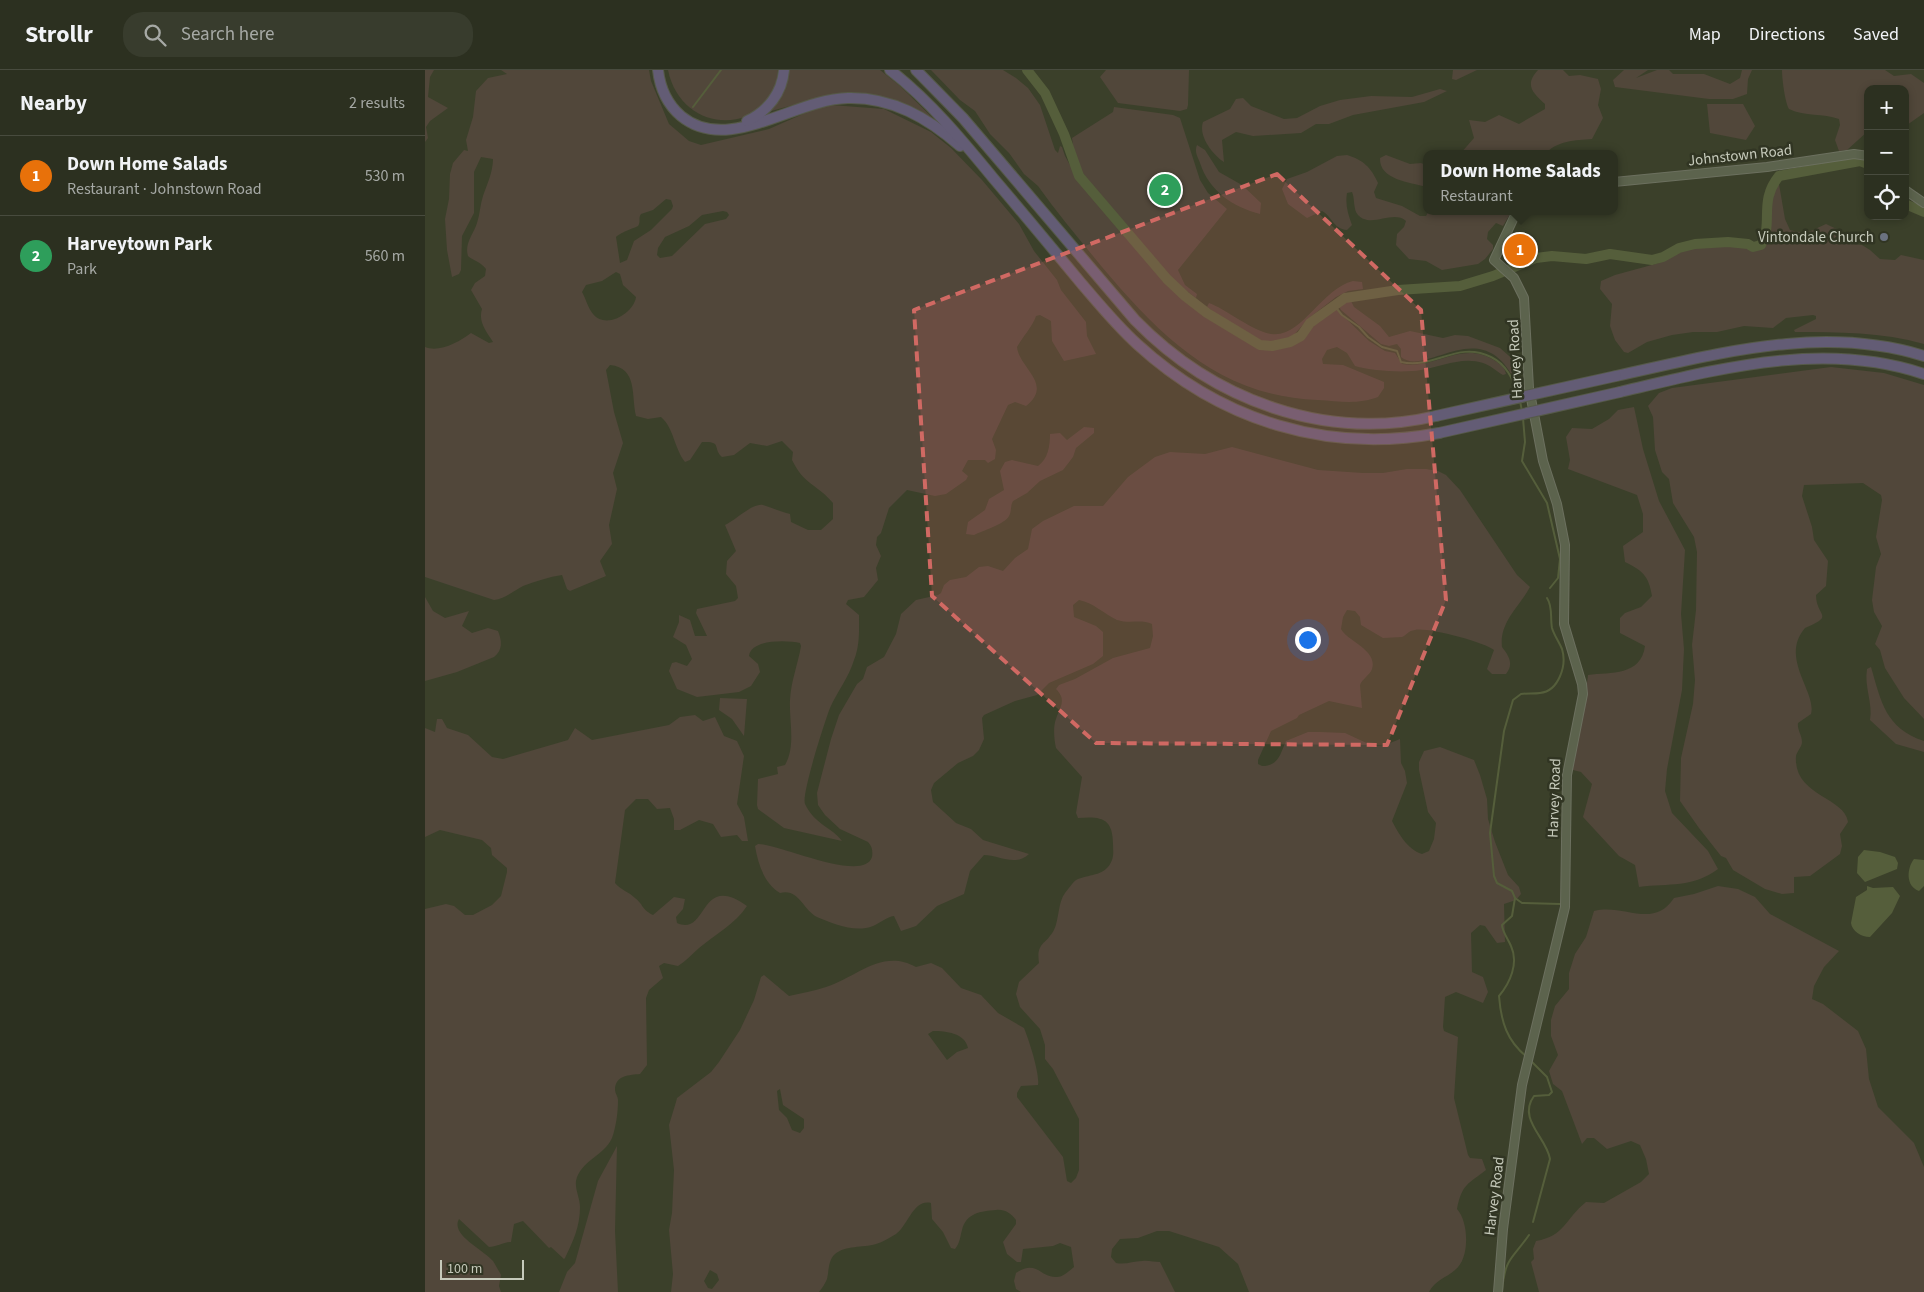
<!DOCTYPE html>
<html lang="en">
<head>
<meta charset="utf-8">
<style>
  body { margin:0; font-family:"Source Sans 3",sans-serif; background:#383c2d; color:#f1f3f6 }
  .controls { position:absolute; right:15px; top:15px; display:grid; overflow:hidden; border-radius:10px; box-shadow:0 2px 8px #0003 }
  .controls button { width:45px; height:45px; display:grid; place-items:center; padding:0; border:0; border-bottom:1px solid #484b3e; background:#2c3020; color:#f1f3f6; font:25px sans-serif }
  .scale { position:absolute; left:15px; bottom:12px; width:84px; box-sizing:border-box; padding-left:5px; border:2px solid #c6cabb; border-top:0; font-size:14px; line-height:18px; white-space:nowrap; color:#c6cabb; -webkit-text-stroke:4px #313523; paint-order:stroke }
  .you { position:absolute; left:882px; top:569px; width:18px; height:18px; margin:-12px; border:4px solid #fff; border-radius:50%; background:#1a73e8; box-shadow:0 0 0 8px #1a73e833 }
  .badge { display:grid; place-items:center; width:32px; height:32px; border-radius:50%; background:#8c9099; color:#fff; font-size:16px; font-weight:700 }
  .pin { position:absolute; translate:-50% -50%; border:2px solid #fff; box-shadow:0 1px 5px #0006 }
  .popup { position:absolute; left:998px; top:80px; width:195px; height:65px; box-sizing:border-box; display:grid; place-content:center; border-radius:10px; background:#2c3020; filter:drop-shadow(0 1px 4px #0005); font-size:16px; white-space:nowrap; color:#a6a9a5 }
  .popup b { font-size:19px; color:#f1f3f6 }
  .popup::after { content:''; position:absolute; left:50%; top:100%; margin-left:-10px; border:10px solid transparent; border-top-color:#2c3020 }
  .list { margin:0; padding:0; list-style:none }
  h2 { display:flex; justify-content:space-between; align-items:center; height:65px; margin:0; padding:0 20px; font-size:21px }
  h2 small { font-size:16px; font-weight:400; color:#a6a9a5 }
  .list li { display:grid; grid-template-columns:32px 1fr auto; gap:15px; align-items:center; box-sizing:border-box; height:80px; padding:0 20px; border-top:1px solid #484b3e }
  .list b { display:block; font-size:19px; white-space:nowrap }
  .list p { margin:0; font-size:16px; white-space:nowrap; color:#a6a9a5 }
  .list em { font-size:16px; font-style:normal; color:#a6a9a5 }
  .icon { flex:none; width:28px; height:28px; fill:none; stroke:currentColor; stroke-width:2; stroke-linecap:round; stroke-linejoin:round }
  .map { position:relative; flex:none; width:1499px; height:1222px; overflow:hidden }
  header { display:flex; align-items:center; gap:30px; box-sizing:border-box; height:70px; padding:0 25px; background:#2c3020; border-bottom:1px solid #484b3e }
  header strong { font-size:24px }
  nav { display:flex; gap:28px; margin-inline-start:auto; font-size:18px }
  .search { width:350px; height:45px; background:#383c2d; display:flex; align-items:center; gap:12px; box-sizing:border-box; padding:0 18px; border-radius:20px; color:#a6a9a5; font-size:19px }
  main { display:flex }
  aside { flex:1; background:#2c3020 }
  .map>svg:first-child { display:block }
  .green { fill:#51473a; fill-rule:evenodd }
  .water { fill:#555e3b }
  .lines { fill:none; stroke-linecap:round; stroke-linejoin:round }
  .stream { stroke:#555e3b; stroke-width:2 }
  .river { stroke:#555e3b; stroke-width:10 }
  .secondary-casing { stroke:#6c705f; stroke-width:10 }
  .highway-casing { stroke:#565a49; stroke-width:12 }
  .secondary { stroke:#5c634d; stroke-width:8 }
  .highway { stroke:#635c75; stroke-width:10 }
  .highway-bridge-casing { stroke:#565a49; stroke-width:12; stroke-linecap:butt }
  .highway-bridge { stroke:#635c75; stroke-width:10 }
  .marked { fill:#d06963; fill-opacity:0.2; stroke:#d06963; stroke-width:4; stroke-dasharray:10 6; stroke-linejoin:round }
  .worship-dot { fill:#6b7280; stroke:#313523; stroke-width:2 }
  .labels { text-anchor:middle; stroke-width:5; stroke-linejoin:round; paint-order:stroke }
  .street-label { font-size:15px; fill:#c6cabb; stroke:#313523 }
  .poi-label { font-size:15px; fill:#c6cabb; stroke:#313523; text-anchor:end }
</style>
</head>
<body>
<header>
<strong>Strollr</strong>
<div class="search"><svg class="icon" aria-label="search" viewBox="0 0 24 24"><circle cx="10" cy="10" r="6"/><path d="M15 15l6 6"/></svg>Search here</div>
<nav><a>Map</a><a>Directions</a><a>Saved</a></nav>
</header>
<main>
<aside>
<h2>Nearby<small>2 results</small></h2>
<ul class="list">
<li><span class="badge" style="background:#e8710a">1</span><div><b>Down Home Salads</b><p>Restaurant · Johnstown Road</p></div><em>530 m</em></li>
<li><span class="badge" style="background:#2e9e5b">2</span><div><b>Harveytown Park</b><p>Park</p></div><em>560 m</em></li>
</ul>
</aside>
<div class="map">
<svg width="1499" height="1222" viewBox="0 0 1499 1222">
  <rect width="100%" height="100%" fill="#3b402a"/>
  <g class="green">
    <polygon points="0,0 9,0 5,7 3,27 23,38 5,51 1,57 3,68 0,72"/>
    <path d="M76,0H224L226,11L244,54L264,71L276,75L344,59L387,40L406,35L459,39L506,62L526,78L557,110L594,154L609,181L632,210L636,220L661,252L662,266L671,284L639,291L627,271L626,251L615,245L611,246C609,254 597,268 592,277C594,298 629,314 601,336L590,332L583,335L567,369L571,380L570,389L563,393L560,390H543L537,401L543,406L541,410L521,424L510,426L482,420L464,438L456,463L452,467L451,475L456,486L451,498L453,510L439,527L423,530L421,534L434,545C434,561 435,575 429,590C424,607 412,622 405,638C400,651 376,725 380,734C390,755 407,757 417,771L359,758L333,739L332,735L333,709L353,704L352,697L360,695C371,676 364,651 365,630C366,611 373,594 376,576L375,573C362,570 326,569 324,586L333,594L335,602L326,616L314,622L272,627L252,619L244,601L247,593L251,592L262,596L267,589L261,575L248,567L254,552V545L265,550L270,566H282L271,543L272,539L310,531L313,528L311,516L301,504L302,491L311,481L300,455C311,450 327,433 338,435C348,438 356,442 365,444L366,452L383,460H396L408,449V433C391,413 380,416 367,390L368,382L357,371L342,376L325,373L309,385L297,387C287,378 298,371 277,372L265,390L260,392C249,378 249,358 236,347L223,349L211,346C206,325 213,298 185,295L181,300L189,342L198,373L188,403L192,419L184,455L187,474L175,491L181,506L145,521L142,519L137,505C124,507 111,511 98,516C88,521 80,529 69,530L0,507V277C14,283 34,272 46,263L64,273L68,272C61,261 53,252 57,239L46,220L50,213L60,206L61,199C56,192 44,188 43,186C39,174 49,163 52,153C55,144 55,135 58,126C62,114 68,102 68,89L56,87L49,102V143L37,166L36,200L34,204L27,207L22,180L20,149L24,129L25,104L28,93L39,80L43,81L41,70L48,47L51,21L63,8L82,4ZM241,129L246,130L248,136L247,139L226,160L209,171L202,190L195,193L191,167C196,162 212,157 213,156C216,152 213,148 216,144L228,140ZM298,141L302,142L304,145L301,149L280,154L247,186L235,188L232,185L233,178L240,167L264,156L277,145ZM191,202L195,204L198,215L211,227C209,243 181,260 168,244C163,238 161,229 157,222L161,215L177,211Z"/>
    <path d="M243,0H353C347,66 257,68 243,0Z"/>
    <polygon points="363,0 455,0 475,16 511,51 488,38 406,25 346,41 357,24"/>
    <path d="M506,0H578L591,8L603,18L615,35L630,80L633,83L635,76L637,77L640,86L655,113L745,214L769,236L823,273L841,278L869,273L883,261L896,243L910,238L944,271L960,281L970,283L977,294C1012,300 1037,268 1072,292C1076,295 1080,298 1081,304L1078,305C1071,301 1065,295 1058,293C1037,286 1016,297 996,300C979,303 947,301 930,296L922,283L912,277L902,280L897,289L898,294L918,295L959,312V318L953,327C932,335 914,331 893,330C796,327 736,267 677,197C655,170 633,144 613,116L599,104L584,83L565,64L550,41L535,30Z"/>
    <polygon points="681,0 764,0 763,35 762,39 755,41 693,33 675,7"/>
    <polygon points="1028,0 1052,0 1031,10 1027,9"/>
    <path d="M1113,0H1138L1144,6L1155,5L1173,9L1176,19L1173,35L1178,48L1167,69C1150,70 1132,71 1120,84H1035L1049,68L1044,50L1060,52L1074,45L1094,54L1120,39V34C1108,23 1099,15 1113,0Z"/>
    <polygon points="1199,0 1223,0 1211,8 1232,0 1244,0 1248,4 1279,4 1305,14 1315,8 1317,0 1327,0 1323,9 1322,24 1308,29 1284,29 1190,17 1188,10"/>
    <path d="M1357,0H1460L1469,6L1486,4L1499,13V43L1482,55L1480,19H1443V61L1422,80L1414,81L1410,70L1415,55L1414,49C1398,43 1380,47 1364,39C1360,32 1357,9 1357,0Z"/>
    <path d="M1015,19L1022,21L999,32L928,45L904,54H891L876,63L828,66L811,62L797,70L799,92C788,85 773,66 778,52L805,39L811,29L818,28L826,36L859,49L872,48L895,36L915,30L946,26L987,27Z"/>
    <polygon points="1282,34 1318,34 1330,56 1321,70 1285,63"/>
    <polygon points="689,37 748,45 755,48 775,110 783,123 802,139 753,200 760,215 772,224 771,228 750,212 654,99 649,83 647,68 688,42"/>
    <path d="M772,75L780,80L794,102L817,115L836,133L835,144C808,137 784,121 775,93C773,87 769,82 772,75Z"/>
    <path d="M922,85C938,90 946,97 953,113L949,122L951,128L977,136L995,146H1001L1004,141H1087L1078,156L1071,153L1063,162L1062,169L1068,175V179L1060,189L1053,194L1017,200L1001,191L984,189L971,175L972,164L979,157L981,151C968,139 946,159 933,145C928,140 930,128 927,122L922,123C920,135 923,144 927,155L922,160C908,159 907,146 897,141L882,148L863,134L857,119L862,109L882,102L912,86Z"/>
    <path d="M961,85L985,94L996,93L1001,95V117C985,112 954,110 955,88Z"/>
    <path d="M1354,114L1360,149L1365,160C1383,165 1385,161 1401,154L1418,162L1428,174L1437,175L1445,180L1455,189L1470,190L1476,185L1499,190V274C1457,262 1413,262 1370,262L1369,260L1391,249V246L1388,245L1361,248L1348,258L1319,256L1292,262H1268L1247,265L1222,272L1203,283L1199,282L1190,270L1185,256L1187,234L1175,219L1176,211L1190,205L1234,193L1249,184L1269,176H1320L1328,179L1337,178C1353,163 1336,137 1350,115Z"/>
    <path d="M928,211L937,212L938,219L923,221L911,227L884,248L867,267L844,273L829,271L782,237L784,233C801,239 827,261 846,264C876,269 896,219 928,211Z"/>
    <path d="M920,230L926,231L929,237L955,256L964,267L985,261L1018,268L1030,265L1043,266L1075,278L1091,292L1095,307L1093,311L1089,309C1055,243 1001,308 976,287V279L972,274L964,276L956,274L916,240L913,234Z"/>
    <path d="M1406,297L1459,303L1499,315V649L1479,628L1460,598L1455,580L1450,574L1457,556L1449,542L1447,530L1451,497L1456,484L1451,467L1457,430L1456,425L1438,413L1379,415L1377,426L1387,457L1389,470L1403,491L1401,516L1391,525C1391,547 1411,545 1380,558C1354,588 1392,622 1386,644L1373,653C1372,660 1377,665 1377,672C1377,677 1372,681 1371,686C1368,726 1420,727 1423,752L1415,764L1417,776L1415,784L1385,806L1369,807V823L1357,824L1340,819L1308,800L1301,788L1296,786L1274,758L1255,731L1256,688L1268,634L1270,610L1267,575L1271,540L1272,482L1269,467L1248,433L1244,409L1237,402L1230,380L1228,347L1223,336L1234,323L1247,318Z"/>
    <path d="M1209,337L1218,379L1234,431L1260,480L1256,544L1259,579L1257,620L1242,699L1240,721L1247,743L1283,781L1293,799C1268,818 1244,813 1214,817L1210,795L1194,786L1158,747L1167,714L1156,702L1148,700V682L1158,648L1163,605C1186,602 1216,606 1220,576L1195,563V548L1200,543L1216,537L1227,526C1224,506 1217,500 1200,492L1198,476L1218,462V444L1212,425L1143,399L1145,390L1141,367L1147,358L1167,359L1184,349L1193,340Z"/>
    <path d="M659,357L669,358V363L651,378L648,387L638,400L615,411L602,423L588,431C585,436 587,441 584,446C580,454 557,461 549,465L541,464L543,452L560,440L564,429L579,420L575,401L580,392L587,390L613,396C623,389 625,376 625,364L635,363L642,370Z"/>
    <path d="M807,377L893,400L938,403H958L982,399H1001L1013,401L1021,405L1035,420L1092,505L1105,517C1095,536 1074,552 1077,577C1084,586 1089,594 1081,604H1067L1062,599L1069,580C1059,572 1002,557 990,560C983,561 983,564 977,567L958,568L936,555L935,547L930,541L922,540L918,547L916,559C922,571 953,580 947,599C945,605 937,609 935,615L937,638L904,631L874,645L872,648L846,661L833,690V694L837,696C854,696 855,684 861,671L883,662H895L920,663L948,676L960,675L975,669L976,693L980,701L982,713L967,751C974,764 982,779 997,784L1004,781L1009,769L1011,753L1003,742L994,700V692L999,681L1015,677L1049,690L1055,705L1062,729L1063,749L1070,772L1083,805L1094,817L1096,824L1091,830L1079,834L1080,872L1072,873L1060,856L1055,855L1046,863L1047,902L1058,907L1063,922L1058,933L1031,922L1020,927L1018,957L1019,961L1033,967L1029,1028L1043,1085L1045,1088L1057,1089L1061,1100C1043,1114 1037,1114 1032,1139C1044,1152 1045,1189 1030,1200C1021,1208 1010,1210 1004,1222H824L813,1194L794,1177L744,1161H732L713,1168L695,1169L687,1179L686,1187L691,1193C701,1195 708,1191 717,1191C723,1190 729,1192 735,1192L750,1222H596L591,1219L589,1211L591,1203C612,1189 615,1208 632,1207C638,1207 644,1201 649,1197L646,1177L635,1173L628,1176L598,1179L596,1192H592L582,1184L578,1172L591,1154V1150C586,1143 579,1139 571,1140C556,1141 541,1143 537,1160C535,1167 535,1173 530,1179L526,1178L518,1162L507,1149L506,1133C488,1129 483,1156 471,1164C464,1168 458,1172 451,1174C437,1178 421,1175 410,1184C403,1190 404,1201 402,1209C400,1214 397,1218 394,1222H246L248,1204L244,1160L247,1143L249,1100L244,1055L251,1032L252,1028L286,1002L294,992L315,960L329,930L336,907L339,905L364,926C376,923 389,921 401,917C432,907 457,878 491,897L506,893L517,898L536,918L556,925L573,943L599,958C604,970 615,1004 613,1015L596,1016L592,1023V1027L638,1087L642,1111L646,1113L651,1108L654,1100V1049L628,999L620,989V975L615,959L595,937L591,924L594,912L614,893C611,872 621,875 629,860C634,850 633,832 640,823C643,820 648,811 653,809C666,804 681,806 687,790C689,785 688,779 688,774C688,748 676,746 653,748L651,743L657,707L631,678C629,670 628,656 631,649C635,637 642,630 631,619L634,615L650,609L688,588L725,578L728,566L727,554C717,549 704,554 692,550C679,544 669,533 654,530L648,535L649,547L671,556L678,562V586L668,594L624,613L612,625L590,631L559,645L557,648L559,669L554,680L548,686L533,693L509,713L506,720L508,732L531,753L546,759L558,770L604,784C591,797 573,785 559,785L545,801L539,824L512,836L491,856L476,861L469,846C462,847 455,853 448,856C430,863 409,854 392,847C378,840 374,818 355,823C339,813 333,794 330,776L333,774C352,773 439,814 447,787C448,781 447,776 443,772L415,759L400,745L393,735L392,723L406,669L414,645L432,614L438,609L442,597L459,587L471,564L476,544L491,530L513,525L516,523L519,515L525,510L541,507L554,497L563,496L578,501L590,488L603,479L607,459L618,451L649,436H678L703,407L730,387L745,382L780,384ZM508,961C521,961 540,963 543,978L532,982L522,990L503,964ZM355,1019L358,1035L379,1049V1058L375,1063L367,1060L362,1048L354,1040L352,1021ZM285,1200L292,1204L294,1210L287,1219L283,1218L279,1211Z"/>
    <path d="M0,527L8,541L20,548L44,541L37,556L47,563L63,558L73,561C77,571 78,580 69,587L32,602L0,611Z"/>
    <path d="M1446,597C1456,631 1460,658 1499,671V682L1471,674L1445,650C1448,633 1439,617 1442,599Z"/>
    <polygon points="295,628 322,629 319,666 307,649 294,640"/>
    <path d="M270,645L278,651L290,647L299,666L312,671L319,686L312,734L319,747L323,771H317L312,765L296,767L288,754L274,750L255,760H249V749L245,738L232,739L223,729H211L200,740L190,813C196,820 204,822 210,828C219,835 216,839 228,845L249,827L260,829L258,839L251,847L252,853C283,867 274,801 322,836C310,854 291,864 274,878C267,884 261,891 253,896L239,893L234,896L238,908L224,920L221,928L222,995L215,1004C205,1005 190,1005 190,1020C190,1023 193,1027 193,1030C193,1042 191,1057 187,1068C179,1086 155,1091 151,1111C150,1120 155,1128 155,1137C155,1157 148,1171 140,1188L139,1189L126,1177L124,1178L98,1151L89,1154L86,1172C79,1172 71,1177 64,1177L34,1149C25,1165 59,1180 68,1191C71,1196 74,1201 76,1205L74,1216L76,1222H0V839L21,834L29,836L40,845H48L67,835L76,826L82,802V798L67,785L66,778L57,770L15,760L0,767V658L10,662L12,649H17L22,658L43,665L67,687L78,689L143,670L150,658L167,670L244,655L255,647Z"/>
    <path d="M1293,816L1313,819L1330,827L1345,844L1414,881L1399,897L1389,916L1387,929L1398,934L1433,961L1441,979L1444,1009L1453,1037L1489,1073L1499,1097V1222H1114L1106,1192L1109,1189L1108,1179L1111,1171C1140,1166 1140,1149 1161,1132L1179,1133L1216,1112L1224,1104L1221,1089L1215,1075L1206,1071L1182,1079L1169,1068H1162L1157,1074L1137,1021L1128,1014L1124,1001L1133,985L1126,966V950L1130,936L1144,919V903L1150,884L1161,867L1169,841C1199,833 1228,860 1249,828L1269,824Z"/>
    <polygon points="192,1076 190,1161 193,1222 134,1222 142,1202 150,1193 173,1111"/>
  </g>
  <g class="water">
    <polygon points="1439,780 1455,782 1470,787 1473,793 1472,799 1440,812 1432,803 1433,787"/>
    <path d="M1489,789L1499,790V816L1494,821C1480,816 1482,798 1489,789Z"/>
    <path d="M1442,816L1448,818L1468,817L1475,826L1467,843L1445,867C1436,867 1427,861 1426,853L1431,827L1442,820Z"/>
  </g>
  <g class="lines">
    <g class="stream">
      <polyline points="268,37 296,0"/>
      <path d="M908,234L917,245L934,257L943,267L957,277L972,281L976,292C1009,300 1032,270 1066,287C1082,295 1087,308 1093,324"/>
      <polyline points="1095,331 1097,341"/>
      <polyline points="1098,348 1100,372 1097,391 1122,433 1135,489 1133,508 1125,518"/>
      <polyline points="1090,828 1097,833 1135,834"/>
      <path d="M1102,987C1082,971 1076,952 1074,926C1085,913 1094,893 1086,876C1083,869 1077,861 1077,855L1087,846L1090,828L1087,821L1072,813L1069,806L1065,763L1079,661L1088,630L1096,624C1102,623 1109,624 1115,623C1134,621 1142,595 1137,579C1134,572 1129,565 1127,558C1125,547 1128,537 1122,528"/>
      <path d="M1106,991L1122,1007L1127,1022L1124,1025L1109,1026C1092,1049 1122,1068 1125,1089L1108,1152"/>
      <path d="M1077,1222C1080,1187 1086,1191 1104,1165"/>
    </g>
    <g class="river">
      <path d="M602,0L620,23L639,64L654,106L742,209L760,226L782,243L835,275L847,276L865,272L876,266L885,253L920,228L973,220L1035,216L1068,206L1111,188L1127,186L1161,189L1185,184L1227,190L1238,187L1254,178L1270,174L1303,172L1323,174L1328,177L1336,175C1349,152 1333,132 1354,106L1435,91L1443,94"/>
      <polyline points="1480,134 1499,142"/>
    </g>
    <defs>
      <g id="secondary">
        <polyline points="1189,112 1342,97 1429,84 1443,86"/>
        <polyline points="1480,120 1499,133"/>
        <polyline points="1073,1222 1078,1159 1097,1015 1140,837 1142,705 1158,624 1157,614 1139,554 1140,475 1132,434 1118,391 1104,318 1099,228 1089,208 1069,190 1092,141"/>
      </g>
      <g id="highway">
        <path d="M233,0C235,18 242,34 256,46C303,85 369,29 423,28C467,27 503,48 535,76"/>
        <path d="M465,0C505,31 537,70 569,109C598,143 627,178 656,213C674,234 692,256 712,274C796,351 903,384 1014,363"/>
        <path d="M491,0L538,48L710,250C788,330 900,372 1011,346"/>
        <path d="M322,51C343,41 357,23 359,0"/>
        <path d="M1191,306C1293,284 1396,254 1499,286"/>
        <path d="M1195,322C1293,299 1399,270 1499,304"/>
      </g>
    </defs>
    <use href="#secondary" class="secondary-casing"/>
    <use href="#highway" class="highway-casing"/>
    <use href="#secondary" class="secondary"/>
    <use href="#highway" class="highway"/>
    <defs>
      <g id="highway-bridge">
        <polyline points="1011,346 1191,306"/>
        <polyline points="1014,363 1195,322"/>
      </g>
    </defs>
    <use href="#highway-bridge" class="highway-bridge-casing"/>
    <use href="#highway-bridge" class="highway-bridge"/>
  </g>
  <path class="marked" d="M852,104L996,240L1021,530L962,675L671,673L507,526L489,240Z"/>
  <circle class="worship-dot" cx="1459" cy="167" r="5"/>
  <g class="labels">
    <g class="street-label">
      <text transform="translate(1315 85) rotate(-6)" y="5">Johnstown Road</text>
      <text transform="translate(1090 289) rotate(-93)" y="5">Harvey Road</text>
      <text transform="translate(1129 728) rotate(-88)" y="5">Harvey Road</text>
      <text transform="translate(1069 1126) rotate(-83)" y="5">Harvey Road</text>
    </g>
    <g class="poi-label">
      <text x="1449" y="172">Vintondale Church</text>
    </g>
  </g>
</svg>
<div class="controls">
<button>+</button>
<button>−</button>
<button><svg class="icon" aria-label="locate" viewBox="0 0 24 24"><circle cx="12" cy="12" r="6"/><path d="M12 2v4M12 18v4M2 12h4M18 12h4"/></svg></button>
</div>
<div class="scale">100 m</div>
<div class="you"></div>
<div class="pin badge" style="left:1095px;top:180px;background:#e8710a">1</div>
<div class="popup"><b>Down Home Salads</b>Restaurant</div>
<div class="pin badge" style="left:740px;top:120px;background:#2e9e5b">2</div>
</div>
</main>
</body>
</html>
